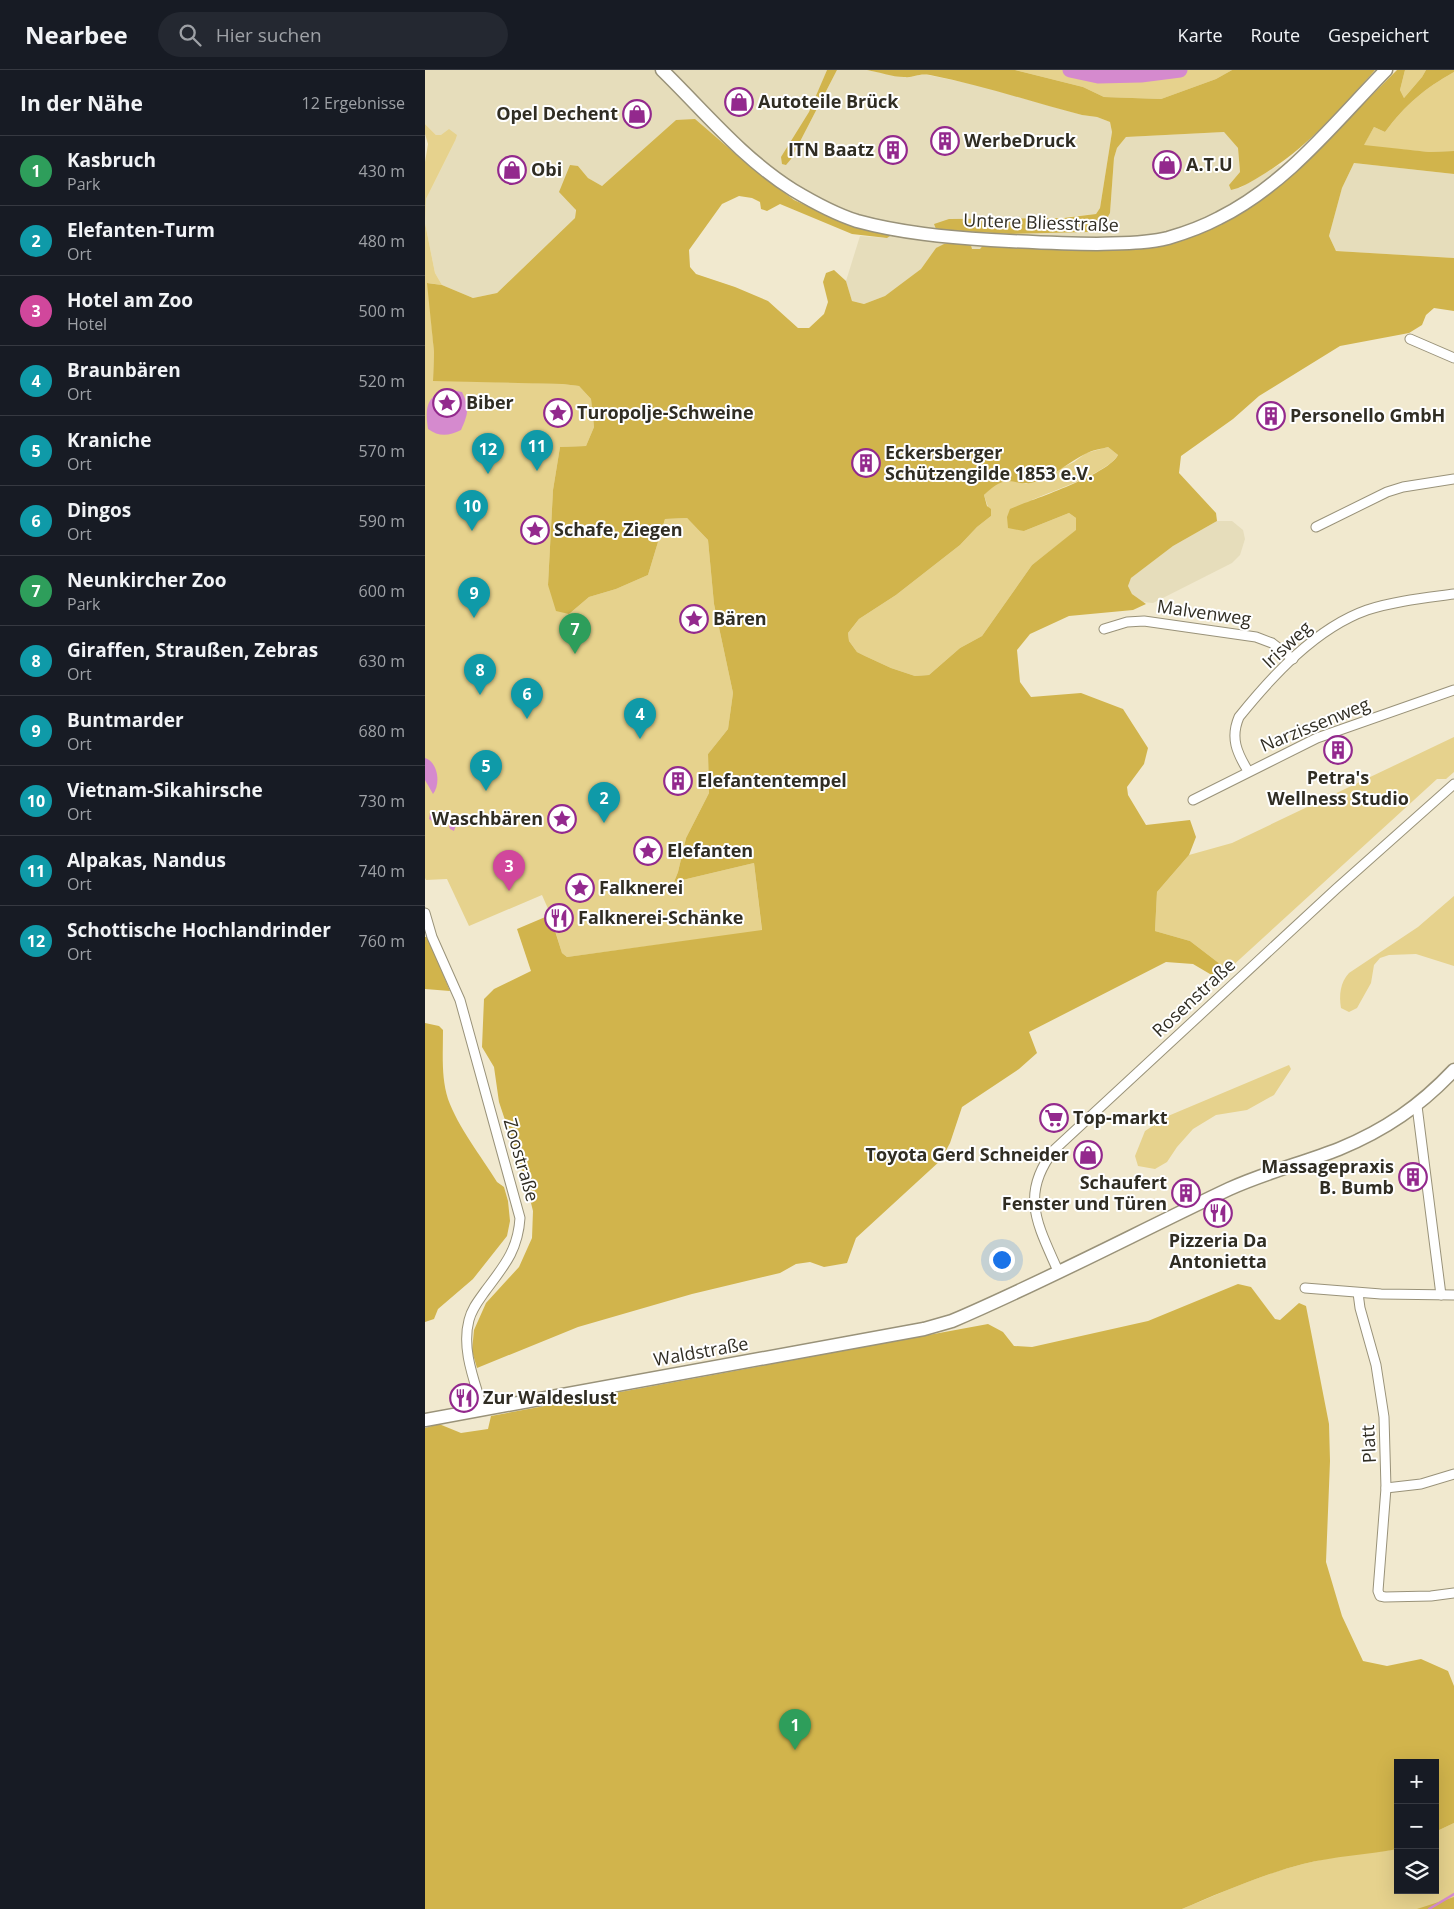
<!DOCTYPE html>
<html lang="de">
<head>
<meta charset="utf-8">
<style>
  body { margin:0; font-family:"Open Sans",sans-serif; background:#242831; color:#f1f3f6 }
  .controls { position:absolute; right:15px; bottom:15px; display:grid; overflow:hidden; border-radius:0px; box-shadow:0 5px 20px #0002 }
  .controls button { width:45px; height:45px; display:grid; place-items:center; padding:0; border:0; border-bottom:1px solid #363941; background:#171b24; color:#f1f3f6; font:25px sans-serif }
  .you { position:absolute; left:576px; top:1189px; width:18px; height:18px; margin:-12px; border:4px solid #fff; border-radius:50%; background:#1a73e8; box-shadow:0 0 0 8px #1a73e833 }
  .badge { display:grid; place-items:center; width:32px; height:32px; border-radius:50%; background:#c798c7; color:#fff; font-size:16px; font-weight:700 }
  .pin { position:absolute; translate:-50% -41px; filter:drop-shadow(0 1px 2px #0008) }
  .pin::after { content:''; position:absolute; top:26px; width:18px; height:15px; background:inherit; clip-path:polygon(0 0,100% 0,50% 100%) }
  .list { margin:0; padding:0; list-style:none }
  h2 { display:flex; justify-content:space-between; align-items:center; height:65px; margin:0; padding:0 20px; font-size:21px }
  h2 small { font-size:16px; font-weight:400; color:#9ea1a6 }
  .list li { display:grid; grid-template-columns:32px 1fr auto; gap:15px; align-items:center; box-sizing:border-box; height:70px; padding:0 20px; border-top:1px solid #363941 }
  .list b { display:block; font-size:19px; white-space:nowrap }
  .list p { margin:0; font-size:16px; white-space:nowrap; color:#9ea1a6 }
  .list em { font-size:16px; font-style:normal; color:#9ea1a6 }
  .icon { flex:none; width:28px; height:28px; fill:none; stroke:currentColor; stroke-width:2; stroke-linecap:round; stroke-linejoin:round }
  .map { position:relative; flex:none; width:1029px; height:1839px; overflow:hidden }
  header { display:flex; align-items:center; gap:30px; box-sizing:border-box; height:70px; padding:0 25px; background:#171b24; border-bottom:1px solid #363941 }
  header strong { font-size:24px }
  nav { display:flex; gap:28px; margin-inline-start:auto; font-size:18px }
  .search { width:350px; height:45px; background:#242831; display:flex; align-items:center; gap:12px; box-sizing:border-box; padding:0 18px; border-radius:28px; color:#9ea1a6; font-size:19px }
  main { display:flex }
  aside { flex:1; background:#171b24 }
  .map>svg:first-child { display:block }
  .built { fill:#e6ddbb }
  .green { fill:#e6d28d }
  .forest { fill:#d1b44c; fill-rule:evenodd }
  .water { fill:#d58ace }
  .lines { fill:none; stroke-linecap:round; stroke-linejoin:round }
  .stream { stroke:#d58ace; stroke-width:2.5 }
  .river { stroke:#d58ace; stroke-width:15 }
  .street-casing { stroke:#999279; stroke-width:11 }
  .secondary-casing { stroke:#999279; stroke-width:15 }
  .street { stroke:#fff; stroke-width:9 }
  .secondary { stroke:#fff; stroke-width:12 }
  .labels { text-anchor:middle; stroke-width:4; stroke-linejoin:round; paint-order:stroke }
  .poi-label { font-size:18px; font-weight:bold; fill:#302d23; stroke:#fff; text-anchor:start }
  .street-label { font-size:18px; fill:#302d23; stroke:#fff }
</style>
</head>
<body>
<header>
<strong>Nearbee</strong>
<div class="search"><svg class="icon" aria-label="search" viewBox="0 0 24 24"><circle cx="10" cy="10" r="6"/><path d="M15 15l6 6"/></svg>Hier suchen</div>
<nav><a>Karte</a><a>Route</a><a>Gespeichert</a></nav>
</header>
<main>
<aside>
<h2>In der Nähe<small>12 Ergebnisse</small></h2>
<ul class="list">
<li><span class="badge" style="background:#2e9e5b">1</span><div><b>Kasbruch</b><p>Park</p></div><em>430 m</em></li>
<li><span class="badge" style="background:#0f9aa8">2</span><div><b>Elefanten-Turm</b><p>Ort</p></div><em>480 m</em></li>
<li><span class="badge" style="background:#d1479c">3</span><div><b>Hotel am Zoo</b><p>Hotel</p></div><em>500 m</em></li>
<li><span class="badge" style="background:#0f9aa8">4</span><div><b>Braunbären</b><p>Ort</p></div><em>520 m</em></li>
<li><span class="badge" style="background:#0f9aa8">5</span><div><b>Kraniche</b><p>Ort</p></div><em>570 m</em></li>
<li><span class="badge" style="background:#0f9aa8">6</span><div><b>Dingos</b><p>Ort</p></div><em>590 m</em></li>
<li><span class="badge" style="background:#2e9e5b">7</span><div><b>Neunkircher Zoo</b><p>Park</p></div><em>600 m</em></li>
<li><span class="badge" style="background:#0f9aa8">8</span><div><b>Giraffen, Straußen, Zebras</b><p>Ort</p></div><em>630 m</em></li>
<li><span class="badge" style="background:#0f9aa8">9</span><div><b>Buntmarder</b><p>Ort</p></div><em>680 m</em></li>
<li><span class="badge" style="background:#0f9aa8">10</span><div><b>Vietnam-Sikahirsche</b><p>Ort</p></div><em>730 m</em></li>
<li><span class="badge" style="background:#0f9aa8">11</span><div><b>Alpakas, Nandus</b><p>Ort</p></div><em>740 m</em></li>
<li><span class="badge" style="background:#0f9aa8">12</span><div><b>Schottische Hochlandrinder</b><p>Ort</p></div><em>760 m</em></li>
</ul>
</aside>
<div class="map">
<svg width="1029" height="1839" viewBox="0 0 1029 1839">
  <rect width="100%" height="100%" fill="#f1e9cf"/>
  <g class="built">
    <polygon points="0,0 402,0 366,89 412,0 442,0 477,7 487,7 494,4 503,5 552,15 657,45 672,47 685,52 687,62 675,138 671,144 518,160 586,164 663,162 678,156 685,143 689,88 692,78 701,67 799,62 813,78 815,102 804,115 815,118 854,95 863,107 743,172 559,174 555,179 511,178 496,199 476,215 460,226 439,234 427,231 421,211 435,166 461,168 413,150 369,130 308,83 251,50 177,116 163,108 153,96 150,148 72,223 48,228 17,215 10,203 0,153 1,129 30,71 11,65 0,54"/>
    <polygon points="929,93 1029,104 1029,188 911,181 904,166 917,118"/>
    <polygon points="792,451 807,451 818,460 820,469 815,485 807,493 728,533 717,532 707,524 703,516 706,508 748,476"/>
  </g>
  <g class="green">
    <polygon points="590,0 807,0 791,9 736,29 679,27 658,17"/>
    <polygon points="980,0 1001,0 997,7 979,28 975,20"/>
    <path d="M1029,2V81L1004,82L938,76L949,57L960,62C981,34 999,19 1029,2Z"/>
    <polygon points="0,54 11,65 16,65 24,59 32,65 30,71 1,129 0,153 10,203 17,215 3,213 9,282 8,310 137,314 154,316 166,329 169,357 161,376 135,377 128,420 123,515 144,544 164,527 191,519 223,505 240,449 262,448 283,470 289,534 308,623 303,659 283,684 284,723 261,768 253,802 249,812 329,793 337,861 142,887 137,883 124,841 117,825 44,856 22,809 1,810 0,808 0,92 3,74 0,64"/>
    <path d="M683,377L693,385C683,403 627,421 607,430L599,461L644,443L651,448L652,460L607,495L557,566L535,578L504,605L490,606L466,598L440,586L432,582L424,571L423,563L434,549L471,525L535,475L552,457L566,446L559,425L569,415L583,409L601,414L649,392L661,383Z"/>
    <polygon points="1029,667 1029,702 1021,709 1012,709 804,899 795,894 765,871 730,861 732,822 764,785 807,773"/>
    <path d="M1029,826V896L991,884L964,885L955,888L949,895L946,913L932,938L924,942L916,938C914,925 915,913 924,903L993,857Z"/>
    <polygon points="864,995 866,999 849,1025 822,1040 791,1045 768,1059 752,1077 742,1092 730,1099 713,1096 710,1086 720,1061 743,1046"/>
    <path d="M1029,1753V1839H757C795,1823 838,1804 878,1794C909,1786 941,1783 973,1779V1820H1010V1762Z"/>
  </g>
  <g class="forest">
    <polygon points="402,0 412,0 366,89 361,95 357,94 356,87 384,42"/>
    <path d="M442,0H590L658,17L679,27L736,29L791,9L807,0H950C915,40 880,80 834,107C824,113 816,118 806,120L804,115L815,102L813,78L799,62L701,67L692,78L689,88L685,143L678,156L663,162L586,164L518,160L511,159L509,154L524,149L638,148L671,144L675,138L687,62L685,52L672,47L657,45C606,32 557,15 505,5C492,3 490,8 479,7C467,7 454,2 442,0Z"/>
    <path d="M972,0H980L975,20L979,28L997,7L1001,0H1029V2C999,19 981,34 960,62L949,57L939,75L1004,82L1029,81V104L929,93L917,118L904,166L911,181L1029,188V241L1009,238L1001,245L997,255L984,263L915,276L834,326L808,349L756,386L754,403L791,443L792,451L748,476L706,508L703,516L707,524L721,534L708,540L644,546L605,564L592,580L595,612L606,627L656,623L698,639L723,678L719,694L702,717L703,725L721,755L765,750L771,767L764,785L732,822L730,861L765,871L795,894L792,905L785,904L768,894L741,892L604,962L612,983L594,999L537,1037L525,1073L516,1090L431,1168L422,1193L399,1197L385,1192L371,1194L355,1203L267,1224L153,1257L52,1298L47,1281L49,1260L61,1233L94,1197L107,1168L108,1141L101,1113L74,1032L69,997L57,977L59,929L69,919L106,901L92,859L125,845L137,883L142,887L337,860L329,793L249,812L253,802L261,768L284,723L283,684L303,659L308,623L289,534L283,470L262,448L240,449L223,505L191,519L164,527L144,544L131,541L123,515L128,420L135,377L161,376L169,357L166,329L154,316L137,314L8,311L9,282L2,213L17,215L48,228L72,223L150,148L151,140L134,122L145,95L153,96L163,108L177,116L251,50L270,49L328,99L369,130L413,150L464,163L465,166L462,168L427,164L355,134L342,141L336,139L335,132L327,128L314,126L297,134L264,180L265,197L271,204L310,217L343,231L373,258H384L399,244L403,232L398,212L401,203L409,200L421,211L427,231L439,234L460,226L496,199L511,178L519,174L545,172L547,179H555L559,174L710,177L796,153L893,79ZM683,377L693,385C683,405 608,429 585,439L582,447L583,458L599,461L644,443L651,448V460L607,495L557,566L535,578L504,605L490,606L466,598L440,586L432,582L424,571L423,563L434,549L471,525L535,475L552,457L566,446V439L562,436L559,425C587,398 588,420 613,411C630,405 644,392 660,384C667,380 676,379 683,377Z"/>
    <polygon points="0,867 3,867 25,921 0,919"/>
    <path d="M0,953L14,956L18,960C18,983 16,1007 23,1029C33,1057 56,1086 72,1112L79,1117L83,1131L85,1151L82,1166L48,1209L13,1239L9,1249L0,1252Z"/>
    <path d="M813,1214L826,1217L850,1249L855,1250L874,1233L881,1236L904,1354L905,1391L901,1492L917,1546L938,1591L962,1596L996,1589L1023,1601L1029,1616V1753L1010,1762V1693H973V1779C941,1785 910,1786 878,1794C839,1804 795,1823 757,1839H0V1358L14,1354L36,1363L63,1359L66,1346L563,1254L578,1262L589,1276L607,1277L723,1251Z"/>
    <polygon points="1029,1827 1029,1839 992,1839"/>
  </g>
  <g class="water">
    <path d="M20,319L37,322C45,338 43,344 36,360C24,366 14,367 3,359C0,338 1,328 20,319Z"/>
    <path d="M0,688C13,692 16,714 8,724L0,710Z"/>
    <polygon points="16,741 22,742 27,751 32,752 29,761 25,759 24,756 26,752 24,750 9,752 4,749 5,743"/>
  </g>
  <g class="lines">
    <polyline class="stream" points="1004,1839 1029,1824"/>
    <polyline class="river" points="645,0 673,6 716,5 755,0"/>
    <defs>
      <g id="street">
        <polyline points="985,269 1029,288"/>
        <polyline points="891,457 962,422 978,417 1029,409"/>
        <polyline points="679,559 702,552 719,551 831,567 847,573 868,589"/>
        <path d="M823,701C812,683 805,668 814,647C847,606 891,558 942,540C970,531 1000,528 1029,524"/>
        <polyline points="768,730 892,668 1029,620"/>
        <path d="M0,843L7,867L35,930L95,1148C93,1180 79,1196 61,1220C54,1230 47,1238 44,1250C36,1280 50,1312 58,1340"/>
        <polyline points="992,1036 1016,1225"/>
        <path d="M633,1201C613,1155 594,1125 629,1080L911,819L1029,714"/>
        <polyline points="880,1218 956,1224 1029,1225"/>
        <polyline points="933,1223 935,1238 951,1295 959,1347 961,1418 953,1521 955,1526 960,1527 1006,1526 1029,1523"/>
        <polyline points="961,1418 996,1414 1029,1404"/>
      </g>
      <g id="secondary">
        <path d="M237,0C279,41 317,88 368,120C388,132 410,144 432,151C476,163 521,167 566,170C601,172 636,174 672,174C695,173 720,174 743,168C760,163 779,156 794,148C862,114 909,53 961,0"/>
        <path d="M0,1350L499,1259L527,1251C621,1211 711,1163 804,1119C839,1103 878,1093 914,1079C960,1060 995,1036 1029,1000"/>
      </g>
    </defs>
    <use href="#street" class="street-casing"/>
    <use href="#secondary" class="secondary-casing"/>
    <use href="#street" class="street"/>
    <use href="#secondary" class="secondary"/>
  </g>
  <defs>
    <symbol id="shop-ring" viewBox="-11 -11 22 22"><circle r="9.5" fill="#fff" stroke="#93298d" stroke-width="1.5"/><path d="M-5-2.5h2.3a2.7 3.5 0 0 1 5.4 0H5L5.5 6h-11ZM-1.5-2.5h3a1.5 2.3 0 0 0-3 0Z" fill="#93298d"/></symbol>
    <symbol id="building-ring" viewBox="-11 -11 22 22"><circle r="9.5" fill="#fff" stroke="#93298d" stroke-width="1.5"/><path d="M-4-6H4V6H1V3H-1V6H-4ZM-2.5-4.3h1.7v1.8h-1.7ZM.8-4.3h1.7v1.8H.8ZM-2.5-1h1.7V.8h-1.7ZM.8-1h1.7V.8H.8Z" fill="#93298d"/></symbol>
    <symbol id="sight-ring" viewBox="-11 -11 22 22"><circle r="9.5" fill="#fff" stroke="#93298d" stroke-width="1.5"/><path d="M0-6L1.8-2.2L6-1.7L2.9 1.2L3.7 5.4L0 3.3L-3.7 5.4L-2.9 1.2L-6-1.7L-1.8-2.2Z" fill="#93298d"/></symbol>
    <symbol id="restaurant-ring" viewBox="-11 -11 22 22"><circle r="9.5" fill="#fff" stroke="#93298d" stroke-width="1.5"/><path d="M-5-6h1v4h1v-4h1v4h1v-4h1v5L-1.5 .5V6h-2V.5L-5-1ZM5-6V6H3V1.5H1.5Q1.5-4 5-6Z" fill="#93298d"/></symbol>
    <symbol id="supermarket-ring" viewBox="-11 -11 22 22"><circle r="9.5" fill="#fff" stroke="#93298d" stroke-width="1.5"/><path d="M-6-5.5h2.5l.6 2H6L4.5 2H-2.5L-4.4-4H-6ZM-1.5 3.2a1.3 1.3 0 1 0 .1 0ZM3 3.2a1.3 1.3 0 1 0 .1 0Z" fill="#93298d"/></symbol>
  </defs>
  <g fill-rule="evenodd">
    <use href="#shop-ring" x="298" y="16" width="32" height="32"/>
    <use href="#shop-ring" x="196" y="28" width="32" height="32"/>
    <use href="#building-ring" x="504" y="55" width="32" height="32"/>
    <use href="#building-ring" x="452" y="64" width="32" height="32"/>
    <use href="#shop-ring" x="726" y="79" width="32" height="32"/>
    <use href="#shop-ring" x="71" y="84" width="32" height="32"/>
    <use href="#sight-ring" x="6" y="317" width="32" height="32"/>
    <use href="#sight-ring" x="117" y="327" width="32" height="32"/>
    <use href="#building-ring" x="830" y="330" width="32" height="32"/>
    <use href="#building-ring" x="425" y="377" width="32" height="32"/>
    <use href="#sight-ring" x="94" y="444" width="32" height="32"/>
    <use href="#sight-ring" x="253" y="533" width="32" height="32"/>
    <use href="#building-ring" x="897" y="664" width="32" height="32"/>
    <use href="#building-ring" x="237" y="695" width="32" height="32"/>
    <use href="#sight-ring" x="121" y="733" width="32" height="32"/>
    <use href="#sight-ring" x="207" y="765" width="32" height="32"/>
    <use href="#sight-ring" x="139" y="802" width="32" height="32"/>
    <use href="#restaurant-ring" x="118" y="832" width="32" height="32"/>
    <use href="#supermarket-ring" x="613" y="1032" width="32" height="32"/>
    <use href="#shop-ring" x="647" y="1069" width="32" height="32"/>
    <use href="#building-ring" x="972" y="1091" width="32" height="32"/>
    <use href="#building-ring" x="745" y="1107" width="32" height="32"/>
    <use href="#restaurant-ring" x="777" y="1127" width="32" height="32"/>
    <use href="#restaurant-ring" x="23" y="1312" width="32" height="32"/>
  </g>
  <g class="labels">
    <g class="poi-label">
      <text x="333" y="38">Autoteile Brück</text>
      <text x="193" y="50" text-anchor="end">Opel Dechent</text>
      <text x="539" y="77">WerbeDruck</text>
      <text x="449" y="86" text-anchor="end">ITN Baatz</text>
      <text x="761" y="101">A.T.U</text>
      <text x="106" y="106">Obi</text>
      <text x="41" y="339">Biber</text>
      <text x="152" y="349">Turopolje-Schweine</text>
      <text x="865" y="352">Personello GmbH</text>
      <text x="460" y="389">Eckersberger<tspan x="460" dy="21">Schützengilde 1853 e.V.</tspan></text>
      <text x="129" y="466">Schafe, Ziegen</text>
      <text x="288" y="555">Bären</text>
      <text x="913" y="714" text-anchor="middle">Petra's<tspan x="913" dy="21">Wellness Studio</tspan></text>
      <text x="272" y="717">Elefantentempel</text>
      <text x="118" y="755" text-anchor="end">Waschbären</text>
      <text x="242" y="787">Elefanten</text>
      <text x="174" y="824">Falknerei</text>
      <text x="153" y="854">Falknerei-Schänke</text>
      <text x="648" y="1054">Top-markt</text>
      <text x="644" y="1091" text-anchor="end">Toyota Gerd Schneider</text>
      <text x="969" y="1103" text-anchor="end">Massagepraxis<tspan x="969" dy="21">B. Bumb</tspan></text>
      <text x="742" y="1119" text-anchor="end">Schaufert<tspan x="742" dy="21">Fenster und Türen</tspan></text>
      <text x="793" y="1177" text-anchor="middle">Pizzeria Da<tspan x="793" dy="21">Antonietta</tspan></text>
      <text x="58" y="1334">Zur Waldeslust</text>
    </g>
    <g class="street-label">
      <text transform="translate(616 153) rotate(2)" y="6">Untere Bliesstraße</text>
      <text transform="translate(779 543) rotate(8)" y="6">Malvenweg</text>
      <text transform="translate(862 575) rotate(-43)" y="6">Irisweg</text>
      <text transform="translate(890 655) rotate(-22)" y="6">Narzissenweg</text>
      <text transform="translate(769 928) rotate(-43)" y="6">Rosenstraße</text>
      <text transform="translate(96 1090) rotate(74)" y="6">Zoostraße</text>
      <text transform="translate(276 1282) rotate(-10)" y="6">Waldstraße</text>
      <text transform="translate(944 1374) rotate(-93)" y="6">Platt</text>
    </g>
  </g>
</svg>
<div class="controls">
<button>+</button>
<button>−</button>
<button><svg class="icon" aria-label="layers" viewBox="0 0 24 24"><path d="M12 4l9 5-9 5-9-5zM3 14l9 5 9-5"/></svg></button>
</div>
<div class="you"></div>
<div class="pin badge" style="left:370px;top:1680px;background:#2e9e5b">1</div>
<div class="pin badge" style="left:179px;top:753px;background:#0f9aa8">2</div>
<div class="pin badge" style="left:84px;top:821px;background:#d1479c">3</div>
<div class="pin badge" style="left:215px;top:669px;background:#0f9aa8">4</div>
<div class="pin badge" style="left:61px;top:721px;background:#0f9aa8">5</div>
<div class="pin badge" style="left:102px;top:649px;background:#0f9aa8">6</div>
<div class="pin badge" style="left:150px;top:584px;background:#2e9e5b">7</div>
<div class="pin badge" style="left:55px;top:625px;background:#0f9aa8">8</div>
<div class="pin badge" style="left:49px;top:548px;background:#0f9aa8">9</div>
<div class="pin badge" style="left:47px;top:461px;background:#0f9aa8">10</div>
<div class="pin badge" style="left:112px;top:401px;background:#0f9aa8">11</div>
<div class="pin badge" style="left:63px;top:404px;background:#0f9aa8">12</div>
</div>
</main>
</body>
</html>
